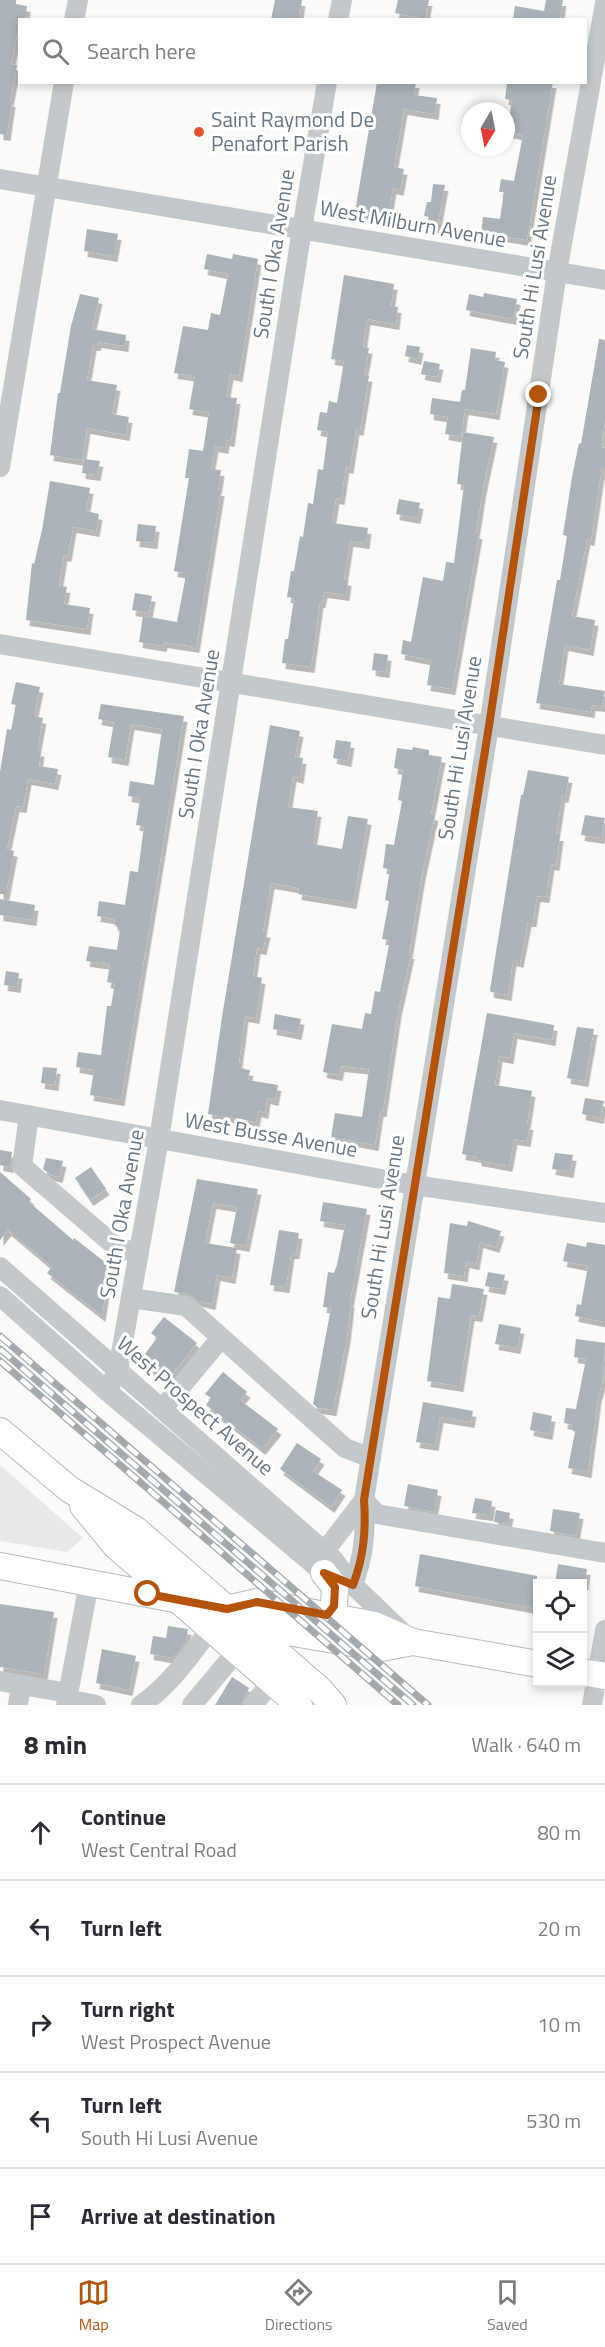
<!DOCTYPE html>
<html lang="en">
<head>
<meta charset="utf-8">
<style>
  body { margin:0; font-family:"Titillium Web",sans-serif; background:#f2f2f3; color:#2b2b33 }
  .controls { position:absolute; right:18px; bottom:18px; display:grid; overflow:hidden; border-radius:0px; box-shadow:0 3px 9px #0003 }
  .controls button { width:54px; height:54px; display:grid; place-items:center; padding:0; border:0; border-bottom:2px solid #e1e1e2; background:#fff; color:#2b2b33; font:30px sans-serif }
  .compass { position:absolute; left:461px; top:102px; width:54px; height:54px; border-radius:50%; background:#fff; box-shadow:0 3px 9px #0003; rotate:190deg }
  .stop { position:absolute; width:18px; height:18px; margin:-14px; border:4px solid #b45309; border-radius:50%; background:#fff }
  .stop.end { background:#b45309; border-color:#fff; box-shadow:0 2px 6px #0008 }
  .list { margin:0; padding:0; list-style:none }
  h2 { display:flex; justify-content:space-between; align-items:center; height:78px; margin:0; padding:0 24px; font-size:26px }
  h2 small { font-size:20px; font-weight:400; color:#7c7c81 }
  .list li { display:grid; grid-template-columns:39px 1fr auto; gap:18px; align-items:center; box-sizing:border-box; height:96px; padding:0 24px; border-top:2px solid #e1e1e2 }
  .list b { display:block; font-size:22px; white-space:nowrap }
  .list p { margin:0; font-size:20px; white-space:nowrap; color:#7c7c81 }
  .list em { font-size:20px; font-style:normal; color:#7c7c81 }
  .icon { flex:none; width:33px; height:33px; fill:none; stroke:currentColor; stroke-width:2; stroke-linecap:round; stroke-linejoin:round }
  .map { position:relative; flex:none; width:605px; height:1705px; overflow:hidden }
  .search { position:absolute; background:#fff; box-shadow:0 3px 9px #0003; left:18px; right:18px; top:18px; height:66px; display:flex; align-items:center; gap:15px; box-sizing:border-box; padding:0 21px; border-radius:0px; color:#7c7c81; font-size:22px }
  .sheet { height:558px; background:#fff }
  nav { display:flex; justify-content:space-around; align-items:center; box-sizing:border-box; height:84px; border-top:2px solid #e1e1e2; background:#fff; font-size:16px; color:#7c7c81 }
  nav a { display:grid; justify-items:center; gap:3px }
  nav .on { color:#b45309 }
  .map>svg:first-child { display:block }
  .built { fill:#e8e9e9 }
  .building { fill:#aab3b9; filter:url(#shadow) }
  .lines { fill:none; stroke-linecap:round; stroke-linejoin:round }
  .major-casing { stroke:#b5babe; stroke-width:28 }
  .minor { stroke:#c3c8cc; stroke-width:20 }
  .major { stroke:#fff; stroke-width:26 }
  .rail-casing { stroke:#a2aab0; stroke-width:7 }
  .rail { stroke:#fff; stroke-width:4.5; stroke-dasharray:14; stroke-linecap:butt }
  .route { stroke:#b45309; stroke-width:8 }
  .poi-dot { fill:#e4572e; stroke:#fff; stroke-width:2 }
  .labels { text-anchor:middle; stroke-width:6; stroke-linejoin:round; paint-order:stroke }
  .poi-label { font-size:21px; fill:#657683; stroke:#fff; text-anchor:start }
  .street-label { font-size:21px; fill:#657683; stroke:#fff }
</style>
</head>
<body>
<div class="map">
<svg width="605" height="1705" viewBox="0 0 605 1705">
  <defs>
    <filter id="shadow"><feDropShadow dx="3.5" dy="6" stdDeviation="0" flood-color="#0004"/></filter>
  </defs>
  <rect width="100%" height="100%" fill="#fafaf8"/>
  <polygon class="built" points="0,1465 83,1538 67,1552 0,1541"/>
  <g class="building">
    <polygon points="0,0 16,0 16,4 27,6 25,20 20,20 11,64 17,65 10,101 12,101 7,135 0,134"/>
    <polygon points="275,0 302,0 299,20 271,20"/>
    <polygon points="398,0 429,0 425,19 395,13"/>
    <polygon points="546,0 563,0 560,20 513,20 515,6 544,11"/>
    <polygon points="377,82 416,82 414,95 437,98 435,114 404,109 394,167 404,169 400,190 393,188 388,217 355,212"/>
    <polygon points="507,82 553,82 527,240 481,233 483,217 500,219 504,192 499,192 501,179 514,181 523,135 507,132 512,100 505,99"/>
    <polygon points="433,184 445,185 437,228 427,226 429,217 424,216 427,202 431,202"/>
    <polygon points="87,229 118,234 114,256 84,251"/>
    <polygon points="207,254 232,259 233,254 258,259 239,376 230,374 226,397 237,398 231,441 226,440 225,448 215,446 211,469 221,470 218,490 221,490 196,647 164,642 163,646 139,642 143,616 177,622 185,580 185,573 174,571 189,478 185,478 189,449 203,451 209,412 189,409 195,376 174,373 183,326 208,330 211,313 220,315 228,274 204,269"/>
    <polygon points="344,275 394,284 391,306 398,307 396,324 367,319 363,347 369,348 364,375 369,376 360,430 356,429 350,468 346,467 341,499 336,498 332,523 368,528 366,543 350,541 344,579 348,580 346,595 324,592 322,602 320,602 311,667 282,663 285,639 288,639 294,598 287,597 291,571 294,571 300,536 303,537 308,503 313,504 318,469 323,470 328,432 317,430 320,412 327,413 329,401 337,403 344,361 331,359"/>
    <polygon points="484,293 517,299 513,319 466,310 469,294 483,297"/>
    <polygon points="80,294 99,298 92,329 126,335 125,346 98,342 97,345 93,345 87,380 117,385 112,414 129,417 126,435 87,428 82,460 50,455 58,393 60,393 71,326"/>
    <polygon points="599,339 605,340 605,422 601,447 605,448 605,467 602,467 591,540 587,539 572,616 595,620 590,650 565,645 559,684 605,691 602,706 592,705 591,712 536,703 557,580 560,580 567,536 563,535 572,477 579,443 581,444"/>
    <polygon points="407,345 420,347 418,359 405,356"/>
    <polygon points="471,348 496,352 495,360 505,362 496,414 465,409 461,437 445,434 448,417 430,414 432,398 460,402 462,390 465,390"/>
    <polygon points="424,361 440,364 437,377 421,374"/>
    <polygon points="463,432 494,437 483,488 476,533 479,533 452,689 427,685 431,660 401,654 403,640 411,642 423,577 443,581 446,562 454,563 464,485 457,484"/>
    <polygon points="84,459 100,461 97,475 82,473"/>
    <polygon points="50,481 90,488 86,511 99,514 96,531 73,527 68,556 64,555 59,586 67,587 64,604 90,608 87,629 26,620 32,563 34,564 42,530"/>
    <polygon points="399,499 420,503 417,518 396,514"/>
    <polygon points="138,524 156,526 154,543 136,541"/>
    <polygon points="135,593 152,596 149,613 132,610"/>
    <polygon points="374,653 388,655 386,672 372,670"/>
    <polygon points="16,682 40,687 34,716 43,718 37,750 41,751 39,766 58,769 55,784 28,779 23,807 16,806 7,849 14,851 6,894 0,894 0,772 7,729 11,730 16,705 11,704"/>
    <polygon points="101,704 184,716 121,1100 90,1095 94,1070 76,1067 78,1052 101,1055 107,1006 111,1006 115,984 107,982 110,964 86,961 89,946 117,950 120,930 114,924 115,919 97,916 99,901 125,905 130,871 138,872 144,826 136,825 140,798 128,796 130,781 154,785 162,729 131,724 125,760 108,757 114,722 98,719"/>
    <polygon points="270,725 300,731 295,757 303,758 300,778 293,776 288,807 318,811 313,844 342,849 348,816 368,819 353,903 298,894 299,888 271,883 263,931 267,932 263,949 257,948 253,976 262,978 256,1018 245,1016 239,1062 242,1063 241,1069 250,1070 248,1080 278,1085 275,1100 267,1098 265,1113 258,1111 256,1122 208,1114 222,1017"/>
    <polygon points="336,740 351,742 348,761 333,758"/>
    <polygon points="413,747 429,750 429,755 442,757 431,814 435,815 422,874 409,953 411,953 398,1011 383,1111 380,1111 375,1145 331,1137 335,1113 362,1117 369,1069 341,1066 339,1075 323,1072 332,1024 362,1029 365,1013 371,1014 375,991 380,992 390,940 382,939 389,901 385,900 390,869 383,868 386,844 394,845 402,801 398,800 403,770 394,768 397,748 412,750"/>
    <polygon points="528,770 569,777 565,797 562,796 556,835 560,835 556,865 551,864 546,897 537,896 533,921 528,921 520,962 513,960 508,995 491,992 490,990 521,795 523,795"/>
    <polygon points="585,815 605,818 601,838 581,835"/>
    <polygon points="0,899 35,905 33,920 0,915"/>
    <polygon points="6,971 19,973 17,987 4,985"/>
    <polygon points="487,1013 554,1025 552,1040 514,1033 510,1058 499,1056 495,1085 532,1091 527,1124 530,1124 527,1141 514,1139 509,1166 478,1160 478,1157 462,1154"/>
    <polygon points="275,1014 301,1019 298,1034 273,1029"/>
    <polygon points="577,1027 594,1029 585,1081 567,1078"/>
    <polygon points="43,1067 57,1068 55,1085 41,1083"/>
    <polygon points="585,1098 604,1101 600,1118 582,1114"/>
    <polygon points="0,1150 12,1152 10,1167 0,1165"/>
    <polygon points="555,1153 573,1155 570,1172 552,1169"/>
    <polygon points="46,1158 63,1161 59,1177 51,1175 43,1169"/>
    <polygon points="91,1167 106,1189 90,1200 75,1178"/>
    <polygon points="0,1172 31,1199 29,1202 73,1240 74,1238 110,1266 102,1316 47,1273 52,1267 8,1230 0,1240"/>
    <polygon points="197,1179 258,1189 246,1246 230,1243 237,1207 213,1203 205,1243 237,1248 232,1278 217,1275 212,1304 199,1301 188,1294 174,1292"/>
    <polygon points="323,1202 367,1209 350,1302 351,1302 347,1337 333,1410 318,1408 313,1404 331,1308 323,1307 328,1272 334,1273 337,1265 345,1225 320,1221"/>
    <polygon points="468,1221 501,1231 496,1247 480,1242 476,1264 466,1262 464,1276 444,1273 450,1223 467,1226"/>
    <polygon points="279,1230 299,1233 296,1253 291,1253 286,1287 270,1285"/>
    <polygon points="587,1242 605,1245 605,1322 575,1316 577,1304 581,1305 588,1266 563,1261 567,1243 586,1247"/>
    <polygon points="488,1272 505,1275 502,1289 485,1286"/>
    <polygon points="452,1284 484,1289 479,1316 471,1315 460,1386 427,1381 438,1297 450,1299"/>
    <polygon points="164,1317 197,1343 166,1382 145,1365 150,1358 145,1354 157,1338 151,1333"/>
    <polygon points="499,1324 521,1328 517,1348 495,1344"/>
    <polygon points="576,1339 605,1343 603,1379 598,1397 588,1472 568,1468 575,1432 573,1431 573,1425 564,1423 566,1408 576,1409 586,1359 574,1357"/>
    <polygon points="223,1372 247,1392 240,1400 278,1429 262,1449 206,1405 211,1398 205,1394"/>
    <polygon points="423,1402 473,1411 471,1422 440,1417 435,1445 416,1442"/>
    <polygon points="533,1412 552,1416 549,1434 530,1430"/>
    <polygon points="297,1443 321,1459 313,1471 342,1490 331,1507 280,1469"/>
    <polygon points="408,1484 438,1490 434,1512 404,1506"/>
    <polygon points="475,1498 492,1501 490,1515 472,1513"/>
    <polygon points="553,1509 580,1513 576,1536 550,1531"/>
    <polygon points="496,1510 510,1513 508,1524 494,1522"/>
    <polygon points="420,1554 537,1576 537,1609 415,1586"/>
    <polygon points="558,1564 587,1569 585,1584 555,1584"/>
    <polygon points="0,1604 54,1612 44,1674 0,1667"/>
    <polygon points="168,1626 188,1629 186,1642 173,1658 150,1654 153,1636 166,1638"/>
    <polygon points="102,1649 136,1656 129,1690 96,1683"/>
    <polygon points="232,1677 249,1688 241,1705 215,1705"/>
  </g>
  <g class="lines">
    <defs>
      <g id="major">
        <polyline points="0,1431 69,1489 136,1530 319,1689 333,1705"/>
        <polyline points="83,1506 116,1546 299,1705"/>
        <polyline points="0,1566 227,1609 264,1628 381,1648 413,1642"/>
        <polyline points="324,1573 335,1587 334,1606 327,1615"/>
        <polyline points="227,1609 257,1602 284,1607 374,1625 413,1642 538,1664"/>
        <polyline points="582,1672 605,1676"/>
      </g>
    </defs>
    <use href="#major" class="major-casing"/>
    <g class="minor">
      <polyline points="74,20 78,0"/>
      <polyline points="338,20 342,0"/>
      <polyline points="0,179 605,280"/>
      <polyline points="0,467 64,82"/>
      <polyline points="0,644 605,745"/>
      <polyline points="0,1110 414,1185 605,1213"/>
      <polyline points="29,1115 22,1166 115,1246 139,1254"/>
      <polyline points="0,1267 333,1559 353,1585 404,1634"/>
      <polyline points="0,1296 107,1391 323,1572 337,1578"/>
      <polyline points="131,1298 186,1306 345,1448 371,1458"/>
      <polyline points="107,1391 118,1370 159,1139 302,229 327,82"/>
      <polyline points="162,1409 221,1338"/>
      <polyline points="364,1500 377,1514 605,1553"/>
      <polyline points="324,1552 364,1500"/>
      <path d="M353,1585C364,1556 366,1530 364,1500L489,726L557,272L605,3"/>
      <polyline points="0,1681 68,1693"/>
      <polyline points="67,1699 96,1705"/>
      <polyline points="18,1705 21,1685"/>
      <polyline points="66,1705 89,1583"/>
      <path d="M141,1705C169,1686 191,1655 211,1628"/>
      <polyline points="192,1705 237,1651"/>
      <polyline points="253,1705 272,1682"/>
      <polyline points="592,1705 605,1630"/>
    </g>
    <use href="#major" class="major"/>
    <defs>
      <g id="rail">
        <polyline points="0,1336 428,1705"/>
        <polyline points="0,1349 413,1705"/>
        <polyline points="0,1361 398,1705"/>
      </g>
    </defs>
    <use href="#rail" class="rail-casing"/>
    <use href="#rail" class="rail"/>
  </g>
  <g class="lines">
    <path class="route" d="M148,1594L227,1609L257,1602L327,1615L334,1606L335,1587L324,1573L353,1585C364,1556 366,1530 364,1500L489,726L539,395"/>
  </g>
  <circle class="poi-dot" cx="199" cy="132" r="6"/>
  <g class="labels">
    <g class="poi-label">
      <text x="211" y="127">Saint Raymond De<tspan x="211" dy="24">Penafort Parish</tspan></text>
    </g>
    <g class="street-label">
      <text transform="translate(413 224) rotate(10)" y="7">West Milburn Avenue</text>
      <text transform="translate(274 254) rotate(-81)" y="7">South I Oka Avenue</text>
      <text transform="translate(535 267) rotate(-81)" y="7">South Hi Lusi Avenue</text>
      <text transform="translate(199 734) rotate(-81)" y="7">South I Oka Avenue</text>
      <text transform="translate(460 748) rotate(-81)" y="7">South Hi Lusi Avenue</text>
      <text transform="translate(271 1135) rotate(10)" y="7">West Busse Avenue</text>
      <text transform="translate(122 1214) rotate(-80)" y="7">South I Oka Avenue</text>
      <text transform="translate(383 1227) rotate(-81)" y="7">South Hi Lusi Avenue</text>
      <text transform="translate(195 1406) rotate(41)" y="7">West Prospect Avenue</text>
    </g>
  </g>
</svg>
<div class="controls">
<button><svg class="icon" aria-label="locate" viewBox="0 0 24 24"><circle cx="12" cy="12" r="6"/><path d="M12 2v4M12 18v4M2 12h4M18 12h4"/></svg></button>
<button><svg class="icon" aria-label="layers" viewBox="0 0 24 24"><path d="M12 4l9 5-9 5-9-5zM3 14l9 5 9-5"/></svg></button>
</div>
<svg class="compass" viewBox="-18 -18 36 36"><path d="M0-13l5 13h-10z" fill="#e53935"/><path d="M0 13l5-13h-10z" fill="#7c7c81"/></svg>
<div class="stop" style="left:148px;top:1594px"></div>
<div class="stop end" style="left:539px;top:395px"></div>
<div class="search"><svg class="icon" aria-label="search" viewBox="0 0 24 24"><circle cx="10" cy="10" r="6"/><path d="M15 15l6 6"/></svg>Search here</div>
</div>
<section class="sheet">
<h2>8 min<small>Walk · 640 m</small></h2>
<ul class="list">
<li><svg class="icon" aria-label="ahead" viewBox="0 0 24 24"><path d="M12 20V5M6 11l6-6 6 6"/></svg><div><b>Continue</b><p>West Central Road</p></div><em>80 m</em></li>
<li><svg class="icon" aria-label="left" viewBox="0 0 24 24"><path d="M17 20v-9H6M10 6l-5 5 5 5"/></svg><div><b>Turn left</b></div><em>20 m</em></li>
<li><svg class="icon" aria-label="right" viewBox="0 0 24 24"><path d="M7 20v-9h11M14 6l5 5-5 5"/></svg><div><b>Turn right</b><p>West Prospect Avenue</p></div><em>10 m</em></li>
<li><svg class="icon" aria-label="left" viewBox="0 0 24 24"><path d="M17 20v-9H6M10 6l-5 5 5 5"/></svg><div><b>Turn left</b><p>South Hi Lusi Avenue</p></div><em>530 m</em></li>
<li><svg class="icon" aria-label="arrive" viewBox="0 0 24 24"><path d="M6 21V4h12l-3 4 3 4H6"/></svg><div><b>Arrive at destination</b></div></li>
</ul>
</section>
<nav>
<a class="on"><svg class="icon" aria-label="map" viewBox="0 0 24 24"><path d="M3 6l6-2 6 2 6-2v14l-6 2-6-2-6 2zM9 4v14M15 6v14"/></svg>Map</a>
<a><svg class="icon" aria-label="directions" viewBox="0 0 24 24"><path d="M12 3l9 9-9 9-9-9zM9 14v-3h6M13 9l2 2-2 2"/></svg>Directions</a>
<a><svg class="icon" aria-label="saved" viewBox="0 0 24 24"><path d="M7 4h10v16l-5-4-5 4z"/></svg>Saved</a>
</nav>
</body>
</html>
